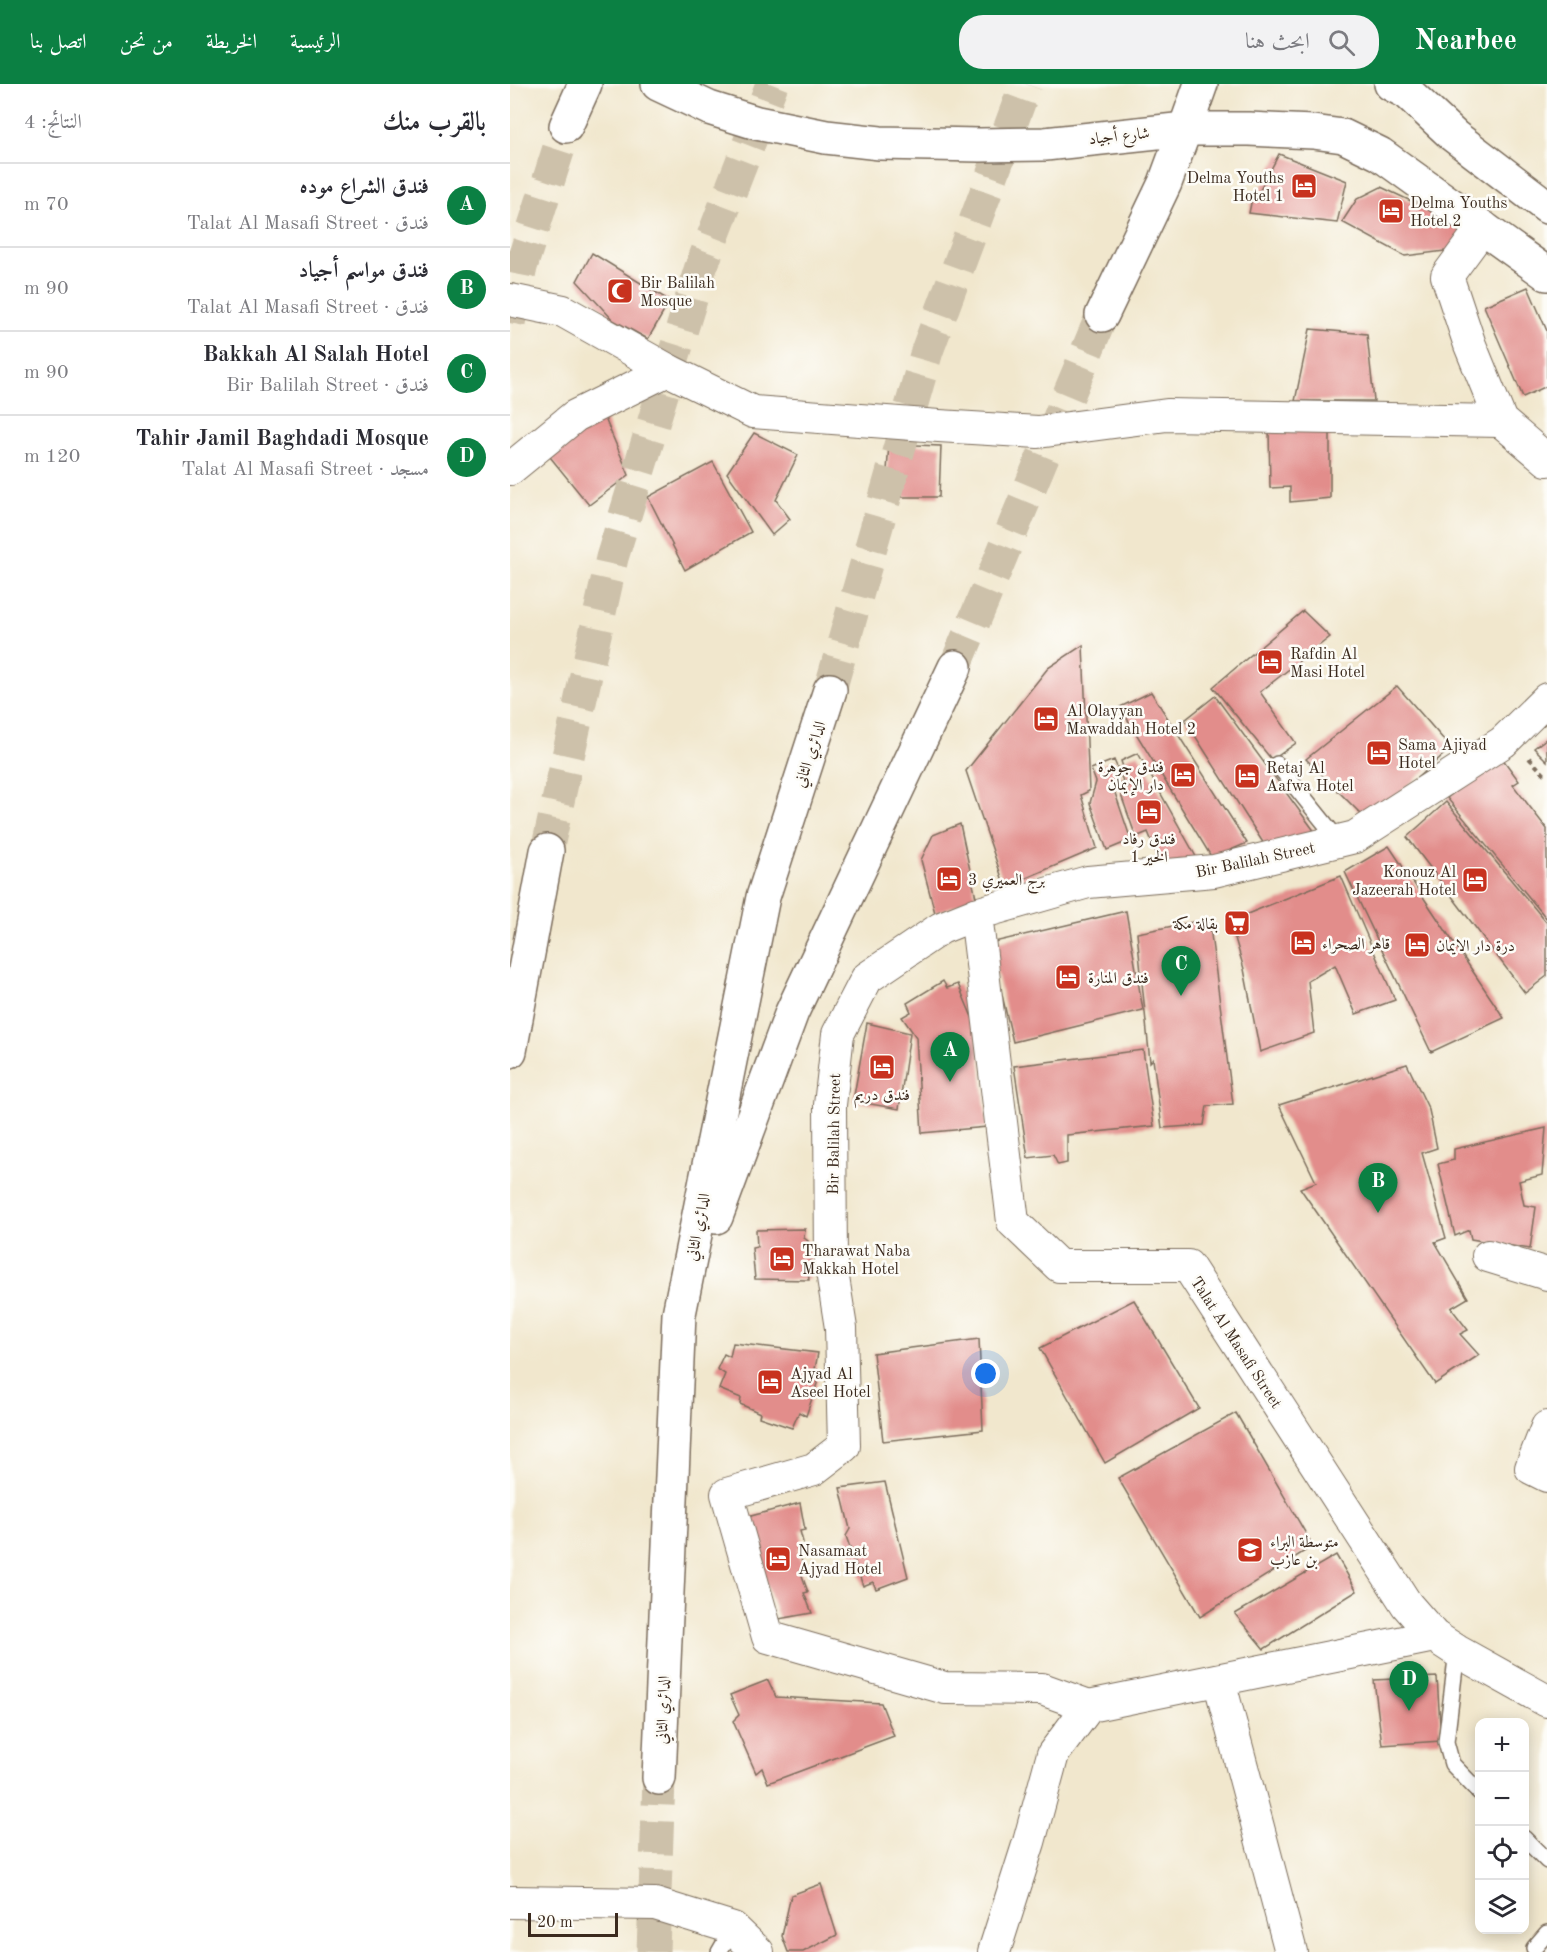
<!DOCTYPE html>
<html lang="ar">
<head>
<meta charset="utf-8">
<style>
  body { margin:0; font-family:"Old Standard TT",Amiri,serif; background:#f2f2f3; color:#2b2b33; direction:rtl }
  .controls { position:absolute; right:18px; bottom:18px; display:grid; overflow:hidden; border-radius:12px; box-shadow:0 3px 15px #0003 }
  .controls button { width:54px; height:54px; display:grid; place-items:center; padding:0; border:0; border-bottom:2px solid #e1e1e2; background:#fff; color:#2b2b33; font:30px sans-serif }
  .scale { position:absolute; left:18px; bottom:15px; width:90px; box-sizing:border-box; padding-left:6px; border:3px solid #3b2a1e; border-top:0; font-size:16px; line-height:21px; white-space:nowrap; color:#3b2a1e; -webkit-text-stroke:4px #fdfcf7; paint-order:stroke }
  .you { position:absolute; left:476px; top:1290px; width:21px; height:21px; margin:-15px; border:4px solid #fff; border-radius:50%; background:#1a73e8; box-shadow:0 0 0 9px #1a73e833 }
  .badge { display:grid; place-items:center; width:39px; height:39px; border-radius:50%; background:#0b8043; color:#fff; font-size:20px; font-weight:700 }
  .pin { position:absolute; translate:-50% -50px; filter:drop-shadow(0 2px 3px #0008) }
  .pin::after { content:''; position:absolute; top:32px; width:21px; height:18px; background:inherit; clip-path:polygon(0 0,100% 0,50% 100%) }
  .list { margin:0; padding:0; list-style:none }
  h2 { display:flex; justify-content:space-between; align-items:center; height:78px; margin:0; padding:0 24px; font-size:26px }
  h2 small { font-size:20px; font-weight:400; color:#7c7c81 }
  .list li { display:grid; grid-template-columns:39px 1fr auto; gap:18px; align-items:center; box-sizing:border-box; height:84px; padding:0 24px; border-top:2px solid #e1e1e2 }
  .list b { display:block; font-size:22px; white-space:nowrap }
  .list p { margin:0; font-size:20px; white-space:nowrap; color:#7c7c81 }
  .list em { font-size:20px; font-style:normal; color:#7c7c81 }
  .icon { flex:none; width:33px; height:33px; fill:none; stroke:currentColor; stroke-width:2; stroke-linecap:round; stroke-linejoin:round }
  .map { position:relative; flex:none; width:1037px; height:1868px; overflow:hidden; direction:ltr }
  header { display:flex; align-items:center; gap:36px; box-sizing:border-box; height:84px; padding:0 30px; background:#0b8043; color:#fff }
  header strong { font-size:28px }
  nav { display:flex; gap:33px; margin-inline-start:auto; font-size:21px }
  .search { width:420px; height:54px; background:#f2f2f3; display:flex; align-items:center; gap:15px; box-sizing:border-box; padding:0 21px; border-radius:24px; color:#7c7c81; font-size:22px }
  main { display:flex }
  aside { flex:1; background:#fff }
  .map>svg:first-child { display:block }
  .building { fill:#e28d8b }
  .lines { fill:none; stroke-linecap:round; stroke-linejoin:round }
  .motorway-tunnel { stroke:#cdc1aa; stroke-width:33; stroke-dasharray:33 16; stroke-linecap:butt }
  .service-casing { stroke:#7b6c5b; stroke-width:18 }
  .minor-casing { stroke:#7b6c5b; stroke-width:34 }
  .primary-casing { stroke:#7b6c5b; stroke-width:36 }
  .motorway-casing { stroke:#7b6c5b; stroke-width:36 }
  .path { stroke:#7b6c5b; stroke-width:4; stroke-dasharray:4.5 4.5; stroke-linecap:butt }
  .service { stroke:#fff; stroke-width:15 }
  .minor { stroke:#fff; stroke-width:32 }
  .primary { stroke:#fff; stroke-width:33 }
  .motorway { stroke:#fff; stroke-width:33 }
  .labels { text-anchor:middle; stroke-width:5; stroke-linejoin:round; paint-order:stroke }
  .street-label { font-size:16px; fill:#3b2a1e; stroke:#fdfcf7 }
  .poi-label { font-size:16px; fill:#3b2a1e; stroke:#fdfcf7; text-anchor:start }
</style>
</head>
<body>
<header>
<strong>Nearbee</strong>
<div class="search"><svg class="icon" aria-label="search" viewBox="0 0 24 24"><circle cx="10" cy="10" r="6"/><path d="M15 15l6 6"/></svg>ابحث هنا</div>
<nav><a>الرئيسية</a><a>الخريطة</a><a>من نحن</a><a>اتصل بنا</a></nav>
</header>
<main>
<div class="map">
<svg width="1037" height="1868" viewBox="0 0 1037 1868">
  <rect width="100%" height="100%" fill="#fdfcf7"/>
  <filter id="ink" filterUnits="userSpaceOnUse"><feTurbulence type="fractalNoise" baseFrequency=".0167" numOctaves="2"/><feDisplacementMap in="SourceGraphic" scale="12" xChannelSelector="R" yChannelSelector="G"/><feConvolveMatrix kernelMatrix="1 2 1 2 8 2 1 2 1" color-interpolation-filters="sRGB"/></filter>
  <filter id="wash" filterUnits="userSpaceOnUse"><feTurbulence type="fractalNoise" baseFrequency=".008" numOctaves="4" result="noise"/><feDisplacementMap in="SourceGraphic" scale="24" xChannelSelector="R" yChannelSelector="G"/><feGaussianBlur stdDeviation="1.35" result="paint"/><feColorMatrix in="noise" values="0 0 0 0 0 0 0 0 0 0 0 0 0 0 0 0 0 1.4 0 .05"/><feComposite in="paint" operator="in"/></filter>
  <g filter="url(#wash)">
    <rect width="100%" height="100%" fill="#f1e7cd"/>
    <g id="blocks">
      <g class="building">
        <polygon points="769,70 837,97 827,139 739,129 742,114 750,106"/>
        <polygon points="871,103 946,138 959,164 895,172 832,138 847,115"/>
        <polygon points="82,169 160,217 138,255 103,236 67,197"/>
        <polygon points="1018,203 1037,247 1037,302 1013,313 974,222"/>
        <polygon points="800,245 857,250 864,317 785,317"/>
        <polygon points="94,332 119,391 79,421 36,368"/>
        <polygon points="759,344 820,344 820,414 780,418 780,403 760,404"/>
        <polygon points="244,349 288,371 266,416 280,435 262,451 217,389"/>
        <polygon points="379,360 431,362 429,413 375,413"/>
        <polygon points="203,378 241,448 175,486 138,413"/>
        <polygon points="793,527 820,553 750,608 786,659 762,676 703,603"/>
        <polygon points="573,561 579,707 571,711 587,764 495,803 456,687 538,584"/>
        <polygon points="887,602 941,664 858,737 796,675"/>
        <polygon points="641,608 737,759 702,774 610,623"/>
        <polygon points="705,612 805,748 759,768 675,636"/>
        <polygon points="1036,655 1037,656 1037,677 1024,664"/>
        <polygon points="628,669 689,778 654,787 638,748 626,753 610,708 619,702 611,677"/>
        <polygon points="992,674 1009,697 1003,701 1037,745 1037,835 937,714 949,705 948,699"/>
        <polygon points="604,676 613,697 604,706 621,756 597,766 580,719 586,698 581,685"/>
        <polygon points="936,718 1037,839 1037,892 1015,909 897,753"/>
        <polygon points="450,740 466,814 425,829 411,776 423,751"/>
        <polygon points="879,762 994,934 921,968 835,788"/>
        <polygon points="831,792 885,916 846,930 825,881 798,897 804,949 750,968 734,885 720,837"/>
        <polygon points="616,827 633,926 503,958 480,859"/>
        <polygon points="699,835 723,1020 697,1022 694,1041 652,1044 643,975 640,978 627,849"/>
        <polygon points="433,897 437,904 448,900 467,945 477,1043 412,1049 406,953 392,933 401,928 397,919"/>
        <polygon points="357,939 400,949 389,1025 343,1017"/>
        <polygon points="633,966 644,1042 557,1051 557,1079 548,1081 543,1071 518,1074 504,982"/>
        <polygon points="897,980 919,1026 927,1064 912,1069 936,1154 925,1158 958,1214 941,1224 958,1246 950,1250 969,1271 925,1300 790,1104 806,1098 769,1021"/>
        <polygon points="1036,1044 1032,1091 1009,1097 1014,1121 1026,1123 1020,1165 961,1155 959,1146 945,1152 928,1080 944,1076 944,1065"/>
        <polygon points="295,1145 294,1154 298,1157 301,1185 298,1187 299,1196 245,1195 242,1164 247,1163 246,1146"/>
        <polygon points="624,1216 689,1324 595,1379 530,1264"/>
        <polygon points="469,1255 473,1346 373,1357 363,1269"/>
        <polygon points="223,1259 308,1269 305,1285 311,1288 296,1332 289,1328 282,1344 249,1333 250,1329 230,1320 231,1314 209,1305 215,1290 207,1285 214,1270 220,1273"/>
        <polygon points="726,1329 803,1462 690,1533 608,1394"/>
        <polygon points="375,1398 398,1493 366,1505 363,1498 353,1502 336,1452 340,1445 330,1404"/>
        <polygon points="290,1419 295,1446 290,1447 294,1462 287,1465 295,1485 290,1486 298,1508 294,1509 302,1529 269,1535 236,1443 241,1432"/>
        <polygon points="826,1471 847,1507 754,1565 725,1530"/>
        <polygon points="927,1593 931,1657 872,1661 864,1596"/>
        <polygon points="258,1596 266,1613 371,1619 384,1652 258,1699 252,1684 246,1689 223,1637 229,1631 220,1611"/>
        <polygon points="311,1800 327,1851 293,1868 278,1868 272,1852 281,1811"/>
      </g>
    </g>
  </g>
  <g filter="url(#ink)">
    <use href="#blocks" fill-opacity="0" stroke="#7b6c5b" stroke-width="1.5"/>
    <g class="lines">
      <g class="motorway-tunnel">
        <polyline points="0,239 11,183 56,42"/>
        <polyline points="445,583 592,231"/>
        <polyline points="320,606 417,267 516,0"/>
        <polyline points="37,767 102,474 190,186 262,0"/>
        <polyline points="143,1868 149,1694"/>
      </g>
      <defs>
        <g id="service">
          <polyline points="767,680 829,757"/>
          <polyline points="947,1567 936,1658 942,1680 969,1708"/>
          <polyline points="1014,1754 1037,1777"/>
          <polyline points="1024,1864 1037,1849"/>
          <polyline points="209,1868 223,1844"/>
        </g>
        <g id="minor">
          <polyline points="973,143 937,192 960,261 991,337 1037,376"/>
          <polyline points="0,216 53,227 158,286"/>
          <polyline points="0,385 65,332 158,286 243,328 429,342 528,348 657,331 991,337"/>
          <polyline points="466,830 503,1138 549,1182 678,1182 897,1521 924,1552 947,1567 1037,1617"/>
          <polyline points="978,1172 1037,1190"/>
          <polyline points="1037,1343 1021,1384 1037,1392"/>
          <polyline points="709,1596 781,1868"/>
          <polyline points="579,1622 532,1605 435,1604 258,1553 217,1410 304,1385 334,1362 331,1244 321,1181 320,1021 328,950 357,894 431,844 466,830 578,798 704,787 845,753 993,658 1037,615"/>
          <polyline points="0,1818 145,1820 223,1844 248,1868"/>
          <polyline points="484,1868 519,1758 543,1670 579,1622 924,1552"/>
        </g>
        <g id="primary">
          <polyline points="148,0 199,24 247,39 316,53 370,59 470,61 535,60 675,45 739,45 803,48 833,52 870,70 1037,190"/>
          <polyline points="881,0 898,9 944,52 1037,123"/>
          <polyline points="675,45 691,0"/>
        </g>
        <g id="motorway">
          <polyline points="56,42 75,0"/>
          <polyline points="592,231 655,99 675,45"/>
          <polyline points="0,967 37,767"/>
          <polyline points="206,1133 282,928 445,583"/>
          <polyline points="149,1694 169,1230 253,813 320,606"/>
        </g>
      </defs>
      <use href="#service" class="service-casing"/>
      <use href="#minor" class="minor-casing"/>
      <use href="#primary" class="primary-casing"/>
      <use href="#motorway" class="motorway-casing"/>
      <polyline class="path" points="1019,674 1037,693"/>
      <use href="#service" class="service"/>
      <use href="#minor" class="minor"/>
      <use href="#primary" class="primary"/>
      <use href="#motorway" class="motorway"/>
    </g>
  </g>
  <defs>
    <symbol id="hotel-square" viewBox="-11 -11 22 22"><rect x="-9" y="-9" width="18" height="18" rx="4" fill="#c8321e" stroke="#fdfcf7"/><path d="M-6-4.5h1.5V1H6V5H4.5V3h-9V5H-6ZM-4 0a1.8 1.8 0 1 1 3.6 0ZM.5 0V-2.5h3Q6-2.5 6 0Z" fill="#fff"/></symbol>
    <symbol id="mosque-square" viewBox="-11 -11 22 22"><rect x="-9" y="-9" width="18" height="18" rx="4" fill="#c8321e" stroke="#fdfcf7"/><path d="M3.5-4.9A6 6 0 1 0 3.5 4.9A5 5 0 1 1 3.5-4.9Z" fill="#fff"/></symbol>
    <symbol id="supermarket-square" viewBox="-11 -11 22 22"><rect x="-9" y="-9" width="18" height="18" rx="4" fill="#c8321e" stroke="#fdfcf7"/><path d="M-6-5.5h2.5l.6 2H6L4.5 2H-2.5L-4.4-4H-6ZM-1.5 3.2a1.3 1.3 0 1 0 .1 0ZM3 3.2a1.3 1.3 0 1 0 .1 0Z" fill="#fff"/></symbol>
    <symbol id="school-square" viewBox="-11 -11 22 22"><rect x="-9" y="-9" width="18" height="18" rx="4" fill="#c8321e" stroke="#fdfcf7"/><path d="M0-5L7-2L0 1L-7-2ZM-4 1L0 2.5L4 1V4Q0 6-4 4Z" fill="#fff"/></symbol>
  </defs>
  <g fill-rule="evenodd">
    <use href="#hotel-square" x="779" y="87" width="30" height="30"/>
    <use href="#hotel-square" x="866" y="112" width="30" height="30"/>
    <use href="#mosque-square" x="95" y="192" width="30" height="30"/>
    <use href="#hotel-square" x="745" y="563" width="30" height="30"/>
    <use href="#hotel-square" x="521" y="620" width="30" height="30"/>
    <use href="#hotel-square" x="854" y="654" width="30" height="30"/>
    <use href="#hotel-square" x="658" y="676" width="30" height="30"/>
    <use href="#hotel-square" x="722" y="677" width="30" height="30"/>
    <use href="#hotel-square" x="624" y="713" width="30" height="30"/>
    <use href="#hotel-square" x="424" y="780" width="30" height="30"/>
    <use href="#hotel-square" x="950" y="781" width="30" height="30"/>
    <use href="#supermarket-square" x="712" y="824" width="30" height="30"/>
    <use href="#hotel-square" x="778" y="844" width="30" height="30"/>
    <use href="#hotel-square" x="892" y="846" width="30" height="30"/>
    <use href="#hotel-square" x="543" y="878" width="30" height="30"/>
    <use href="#hotel-square" x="357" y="968" width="30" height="30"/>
    <use href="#hotel-square" x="257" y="1160" width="30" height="30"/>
    <use href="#hotel-square" x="245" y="1283" width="30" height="30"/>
    <use href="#school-square" x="725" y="1451" width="30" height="30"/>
    <use href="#hotel-square" x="253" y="1460" width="30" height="30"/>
  </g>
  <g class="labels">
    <g class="street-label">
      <text transform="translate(609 51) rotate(-6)" y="6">شارع أجياد</text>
      <text transform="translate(299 670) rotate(-72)" y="6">الدائري الثاني</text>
      <text transform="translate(745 775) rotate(-12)" y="6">Bir Balilah Street</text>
      <text transform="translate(323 1050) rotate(-89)" y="6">Bir Balilah Street</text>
      <text transform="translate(187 1143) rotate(-79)" y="6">الدائري الثاني</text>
      <text transform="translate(727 1258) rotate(57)" y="6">Talat Al Masafi Street</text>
      <text transform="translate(152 1626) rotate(-88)" y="6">الدائري الثاني</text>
    </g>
    <g class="poi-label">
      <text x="774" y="99" text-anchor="end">Delma Youths<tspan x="774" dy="18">Hotel 1</tspan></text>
      <text x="900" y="124">Delma Youths<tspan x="900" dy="18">Hotel 2</tspan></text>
      <text x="130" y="204">Bir Balilah<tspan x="130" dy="18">Mosque</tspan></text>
      <text x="780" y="575">Rafdin Al<tspan x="780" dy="18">Masi Hotel</tspan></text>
      <text x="556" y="632">Al Olayyan<tspan x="556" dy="18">Mawaddah Hotel 2</tspan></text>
      <text x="888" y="666">Sama Ajiyad<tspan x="888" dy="18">Hotel</tspan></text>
      <text x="654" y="688" text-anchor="end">فندق جوهرة<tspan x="654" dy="18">دار الإيمان</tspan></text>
      <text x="756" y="689">Retaj Al<tspan x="756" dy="18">Aafwa Hotel</tspan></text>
      <text x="639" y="760" text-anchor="middle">فندق رفاد<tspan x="639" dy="18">الخير 1</tspan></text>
      <text x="946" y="793" text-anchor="end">Konouz Al<tspan x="946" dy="18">Jazeerah Hotel</tspan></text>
      <text x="458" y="801">برج العميري 3</text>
      <text x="708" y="845" text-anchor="end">بقالة مكة</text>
      <text x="812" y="865">قاهر الصحراء</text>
      <text x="926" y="867">درة دار الايمان</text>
      <text x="578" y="899">فندق المنارة</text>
      <text x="372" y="1016" text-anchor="middle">فندق دريم</text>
      <text x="292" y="1172">Tharawat Naba<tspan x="292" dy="18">Makkah Hotel</tspan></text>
      <text x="280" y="1295">Ajyad Al<tspan x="280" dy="18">Aseel Hotel</tspan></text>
      <text x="760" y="1463">متوسطة البراء<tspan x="760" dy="18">بن عازب</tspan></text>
      <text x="288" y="1472">Nasamaat<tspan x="288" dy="18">Ajyad Hotel</tspan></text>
    </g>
  </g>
</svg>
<div class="controls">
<button>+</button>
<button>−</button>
<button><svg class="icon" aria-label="locate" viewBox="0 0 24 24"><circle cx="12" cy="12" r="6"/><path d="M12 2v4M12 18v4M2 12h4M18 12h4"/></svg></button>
<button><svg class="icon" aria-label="layers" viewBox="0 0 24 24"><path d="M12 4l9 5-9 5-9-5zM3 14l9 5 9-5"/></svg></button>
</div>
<div class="scale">20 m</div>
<div class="you"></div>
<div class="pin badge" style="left:440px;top:998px">A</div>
<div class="pin badge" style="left:868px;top:1129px">B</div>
<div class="pin badge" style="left:671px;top:912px">C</div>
<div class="pin badge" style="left:899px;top:1627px">D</div>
</div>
<aside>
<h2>بالقرب منك<small>النتائج: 4</small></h2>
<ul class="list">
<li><span class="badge">A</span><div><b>فندق الشراع موده</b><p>فندق · Talat Al Masafi Street</p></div><em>70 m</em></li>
<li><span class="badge">B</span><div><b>فندق مواسم أجياد</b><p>فندق · Talat Al Masafi Street</p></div><em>90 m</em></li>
<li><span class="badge">C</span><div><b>Bakkah Al Salah Hotel</b><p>فندق · Bir Balilah Street</p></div><em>90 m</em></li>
<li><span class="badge">D</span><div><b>Tahir Jamil Baghdadi Mosque</b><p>مسجد · Talat Al Masafi Street</p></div><em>120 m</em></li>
</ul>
</aside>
</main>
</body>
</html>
